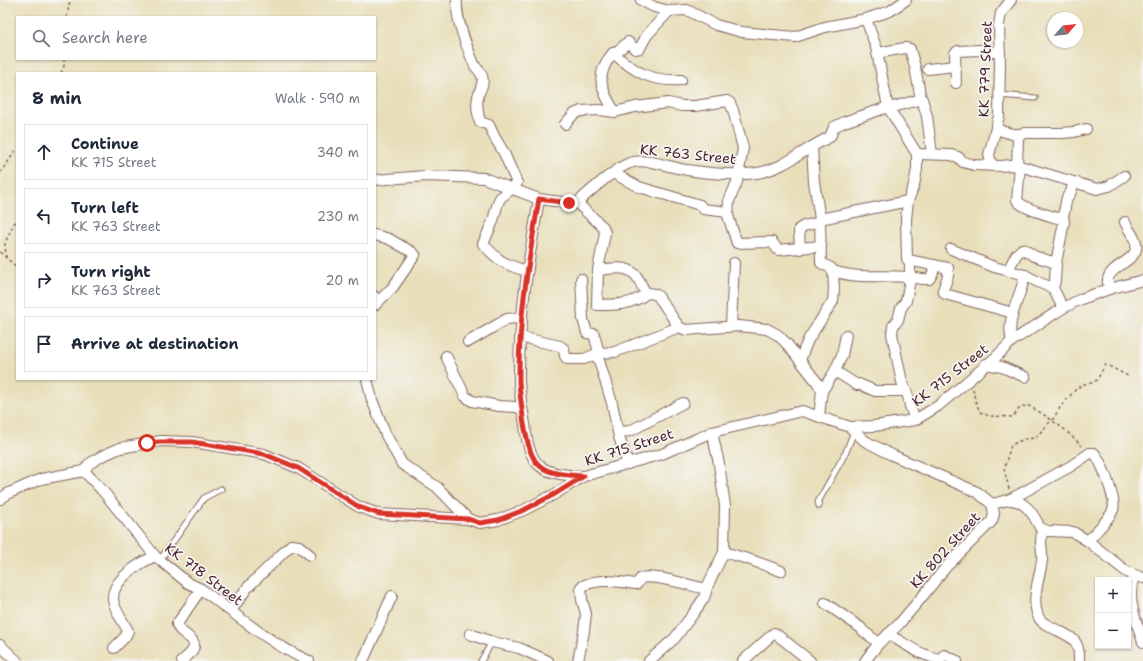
<!DOCTYPE html>
<html lang="en">
<head>
<meta charset="utf-8">
<style>
  body { margin:0; font-family:"Shantell Sans",sans-serif; background:#f6f6f7; color:#1f2937 }
  .controls { position:absolute; right:12px; bottom:12px; display:grid; overflow:hidden; border-radius:0px; box-shadow:0 1px 3px #0004 }
  .controls button { width:36px; height:36px; display:grid; place-items:center; padding:0; border:0; border-bottom:1px solid #e0e1e3; background:#fff; color:#1f2937; font:20px sans-serif }
  .compass { position:absolute; left:1047px; top:12px; width:36px; height:36px; border-radius:50%; background:#fff; box-shadow:0 1px 3px #0004; rotate:62deg }
  .stop { position:absolute; width:12px; height:12px; margin:-9px; border:3px solid #d93025; border-radius:50%; background:#fff }
  .stop.end { background:#d93025; border-color:#fff; box-shadow:0 1px 4px #0008 }
  .list { margin:0; padding:0; list-style:none }
  h2 { display:flex; justify-content:space-between; align-items:center; height:52px; margin:0; padding:0 16px; font-size:17px }
  h2 small { font-size:13px; font-weight:400; color:#747a83 }
  .list li { display:grid; grid-template-columns:26px 1fr auto; gap:12px; align-items:center; box-sizing:border-box; height:56px; margin:0 8px 8px; padding:0 8px; border:1px solid #e0e1e3; border-radius:0px }
  .list b { display:block; font-size:15px; white-space:nowrap }
  .list p { margin:0; font-size:13px; white-space:nowrap; color:#747a83 }
  .list em { font-size:13px; font-style:normal; color:#747a83 }
  .icon { flex:none; width:22px; height:22px; fill:none; stroke:currentColor; stroke-width:2; stroke-linecap:round; stroke-linejoin:round }
  .map { position:relative; flex:none; width:1143px; height:661px; overflow:hidden }
  .search { position:absolute; background:#fff; box-shadow:0 1px 3px #0004; left:16px; top:16px; width:360px; height:44px; display:flex; align-items:center; gap:10px; box-sizing:border-box; padding:0 14px; border-radius:0px; color:#747a83; font-size:15px }
  .panel { position:absolute; background:#fff; box-shadow:0 1px 3px #0004; left:16px; top:72px; width:360px; height:308px; border-radius:0px }
  .map>svg:first-child { display:block }
  .lines { fill:none; stroke-linecap:round; stroke-linejoin:round }
  .lane-casing { stroke:#81625d; stroke-width:7 }
  .street-casing { stroke:#81625d; stroke-width:12 }
  .path { stroke:#81625d; stroke-width:1.5; stroke-dasharray:3 3; stroke-linecap:butt }
  .lane { stroke:#fff; stroke-width:5 }
  .street { stroke:#fff; stroke-width:10 }
  .route { stroke:#d93025; stroke-width:5 }
  .labels { text-anchor:middle; stroke-width:3.5; stroke-linejoin:round; paint-order:stroke }
  .street-label { font-size:14px; fill:#4a1f2b; stroke:#f6f6f2 }
</style>
</head>
<body>
<div class="map">
<svg width="1143" height="661" viewBox="0 0 1143 661">
  <rect width="100%" height="100%" fill="#f6f6f2"/>
  <filter id="ink" filterUnits="userSpaceOnUse"><feTurbulence type="fractalNoise" baseFrequency=".025" numOctaves="2"/><feDisplacementMap in="SourceGraphic" scale="8" xChannelSelector="R" yChannelSelector="G"/><feConvolveMatrix kernelMatrix="1 2 1 2 8 2 1 2 1" color-interpolation-filters="sRGB"/></filter>
  <filter id="wash" filterUnits="userSpaceOnUse"><feTurbulence type="fractalNoise" baseFrequency=".012" numOctaves="4" result="noise"/><feDisplacementMap in="SourceGraphic" scale="16" xChannelSelector="R" yChannelSelector="G"/><feGaussianBlur stdDeviation="0.9" result="paint"/><feColorMatrix in="noise" values="0 0 0 0 0 0 0 0 0 0 0 0 0 0 0 0 0 1.4 0 .05"/><feComposite in="paint" operator="in"/></filter>
  <g filter="url(#wash)">
    <rect width="100%" height="100%" fill="#e8dfba"/>
  </g>
  <g filter="url(#ink)">
    <g class="lines">
      <defs>
        <g id="lane">
          <polyline points="999,95 1035,98"/>
          <polyline points="375,294 381,300"/>
          <polyline points="819,506 818,502 846,452 854,431"/>
          <polyline points="160,560 204,498 221,489"/>
          <polyline points="481,661 492,642"/>
        </g>
        <g id="street">
          <path d="M457,0C455,17 468,50 475,66C477,69 481,72 482,76C485,84 479,90 478,97C476,106 478,114 480,122L489,125L494,136L504,153L517,183L513,188L500,198L497,206L493,221L483,244C500,262 503,264 527,271"/>
          <polyline points="641,0 654,7 669,11 687,10 716,25 742,32 795,37 825,27 866,19 890,11 906,0"/>
          <polyline points="613,53 617,52 628,42 635,49 640,48 647,35 669,11"/>
          <polyline points="877,53 905,48 910,49 915,67 921,99"/>
          <polyline points="928,69 955,66"/>
          <polyline points="956,83 955,53 958,51 979,50 1000,53"/>
          <polyline points="888,107 917,154 917,169 914,185 908,201 906,219 907,259 908,260 948,268 948,276 943,290 945,294 1013,313"/>
          <polyline points="889,108 922,99 927,116 932,154"/>
          <path d="M615,112C601,90 594,75 613,53C635,72 651,82 681,80"/>
          <polyline points="565,124 574,114 581,111 599,110 615,112 635,107 668,103 682,106 695,106 727,101 730,103 733,110 743,148 737,182 729,201 728,216 737,243 772,242 778,250 821,246"/>
          <polyline points="996,129 1015,135 1025,133 1062,133 1074,132 1086,129"/>
          <polyline points="1016,134 1018,138 1017,166"/>
          <polyline points="917,154 951,155 958,157 963,162 974,165 1001,166 1011,165 1020,166 1097,189 1109,186 1124,176"/>
          <polyline points="992,166 989,155 999,116 1000,62 999,25 1001,13 1011,0"/>
          <path d="M1020,166L1017,200C1022,209 1051,216 1061,219L1063,217L1067,197L1070,194L1074,183"/>
          <polyline points="613,173 639,187 700,205 703,209 728,212"/>
          <polyline points="375,180 425,176 484,178 539,199"/>
          <path d="M577,203L603,227L605,233L598,270L597,305C614,305 633,305 647,293"/>
          <polyline points="820,219 908,201"/>
          <polyline points="375,235 389,239 412,252 415,255 393,287 375,305"/>
          <polyline points="800,249 799,229 804,226 820,222"/>
          <polyline points="951,249 994,267 1025,275 1040,283 1053,288"/>
          <polyline points="910,261 910,280 906,301 901,308 898,320 893,326 892,334 902,382 908,396 910,406 915,420"/>
          <path d="M598,270C611,269 628,264 637,277C641,282 642,289 647,293L655,294L658,296L679,327L686,330L739,326L767,329L778,335L787,344L817,382L822,391L819,416"/>
          <polyline points="1008,270 1016,255 1022,249 1025,250 1034,256 1056,263"/>
          <path d="M833,271C857,279 883,275 907,277C911,277 926,280 929,279C932,277 934,269 935,265"/>
          <polyline points="581,279 583,319 587,333 594,334 599,353"/>
          <path d="M1109,289C1109,286 1107,282 1108,279C1111,264 1140,261 1136,243C1134,236 1128,229 1125,222"/>
          <polyline points="1063,308 1053,288 1055,281 1056,263 1064,222 1063,217"/>
          <polyline points="731,326 734,263"/>
          <polyline points="520,337 560,346 564,349 565,356 567,359 584,359 599,353 615,352 679,327"/>
          <path d="M1012,341C1005,320 1021,296 1025,275"/>
          <polyline points="468,342 507,319 516,318 522,320"/>
          <polyline points="597,354 612,403 619,437 628,464"/>
          <polyline points="446,356 465,396 472,401 499,406 517,407 522,410"/>
          <polyline points="800,360 808,340 833,301 834,289 833,271 831,268 821,263 820,219 814,182 812,147"/>
          <polyline points="986,364 1002,367 1025,377"/>
          <polyline points="835,371 857,385 859,384 875,391 906,391"/>
          <polyline points="367,379 372,400 386,435 402,464 437,487 468,519"/>
          <polyline points="822,391 835,371 842,355 846,335"/>
          <polyline points="850,427 865,441 892,455 977,492 992,504 994,514 992,521 946,567 922,597 899,624 879,643 865,661"/>
          <polyline points="619,432 630,431 683,403"/>
          <polyline points="84,471 89,464 102,456 120,448 161,441 192,442 264,454 298,468 359,507 379,514 468,519 480,523 498,520 524,510 555,494 584,476 662,454 712,432 802,411 850,427 874,426 915,420 938,406 996,357 1012,341 1063,308 1081,299 1109,289 1143,280"/>
          <path d="M84,471L102,490L155,556L188,583L201,589C234,613 272,645 309,661"/>
          <path d="M584,476C570,475 551,475 540,466C529,457 526,437 525,424C522,410 520,396 519,382C518,320 529,259 539,199L569,203H577C589,192 615,168 630,163C646,157 671,168 687,170C707,173 736,176 757,173C784,169 805,148 830,137L834,127L844,122L888,107L876,47L866,19"/>
          <polyline points="0,499 9,493 41,479 84,471"/>
          <path d="M1009,500L1071,466L1090,453H1094C1101,460 1117,501 1113,510C1109,520 1095,532 1088,541"/>
          <path d="M992,504C997,503 1003,501 1008,500C1025,499 1034,515 1040,528L1048,531L1073,532L1088,541L1127,572L1143,578"/>
          <path d="M1043,529C1042,533 1041,538 1041,542C1041,548 1043,554 1042,560C1040,578 1030,600 1039,618C1041,622 1047,625 1051,627C1070,637 1080,637 1079,661"/>
          <polyline points="724,552 751,560 781,571"/>
          <path d="M1134,576C1126,599 1136,620 1143,642"/>
          <polyline points="825,603 861,628 863,631 879,643"/>
          <polyline points="231,611 247,588 291,545 299,546 310,555"/>
          <polyline points="470,634 492,642 519,648 548,661"/>
          <path d="M888,634C904,643 922,657 941,659L944,655L957,661"/>
          <polyline points="0,645 17,661"/>
          <path d="M114,648L125,637L128,631C123,621 115,611 113,600C111,580 140,563 155,556"/>
          <path d="M182,661C186,657 191,654 193,649C199,638 178,634 177,624L201,589"/>
          <polyline points="363,661 392,596"/>
          <path d="M578,661L584,631L586,614L582,600L581,587C598,577 619,582 637,584L641,578C655,574 691,586 707,589"/>
          <polyline points="649,661 675,638 693,614 704,598 708,585 724,552 725,506 719,464 712,432"/>
          <polyline points="743,661 774,633 776,634 810,661"/>
        </g>
      </defs>
      <use href="#lane" class="lane-casing"/>
      <use href="#street" class="street-casing"/>
      <g class="path">
        <polyline points="67,17 70,0"/>
        <polyline points="61,73 64,66 64,59"/>
        <polyline points="0,173 17,149"/>
        <polyline points="0,252 13,264 17,267"/>
        <polyline points="6,258 5,243 13,225 17,220"/>
        <polyline points="973,389 975,400 980,412 989,416 1013,417 1019,409 1027,405 1043,414 1064,429 1082,446"/>
        <polyline points="1009,489 1004,469 1011,445 1024,439 1035,438 1049,423 1052,421 1061,406 1077,388 1084,384 1092,383 1097,380 1105,365 1107,365 1128,376"/>
      </g>
      <use href="#lane" class="lane"/>
      <use href="#street" class="street"/>
    </g>
  </g>
  <g class="lines" filter="url(#ink)">
    <path class="route" d="M147,443L160,442H192L264,454L298,468L359,507L379,514L468,519L480,523L498,520L524,510L555,494L584,476C570,475 551,475 540,466C529,457 527,438 524,424C522,410 520,396 519,382C518,320 529,259 539,199L569,203"/>
  </g>
  <g class="labels">
    <g class="street-label">
      <text transform="translate(985 69) rotate(-88)" y="5">KK 779 Street</text>
      <text transform="translate(688 154) rotate(6)" y="5">KK 763 Street</text>
      <text transform="translate(950 375) rotate(-38)" y="5">KK 715 Street</text>
      <text transform="translate(629 447) rotate(-18)" y="5">KK 715 Street</text>
      <text transform="translate(945 550) rotate(-48)" y="5">KK 802 Street</text>
      <text transform="translate(204 574) rotate(37)" y="5">KK 718 Street</text>
    </g>
  </g>
</svg>
<div class="controls">
<button>+</button>
<button>−</button>
</div>
<svg class="compass" viewBox="-18 -18 36 36"><path d="M0-13l5 13h-10z" fill="#e53935"/><path d="M0 13l5-13h-10z" fill="#747a83"/></svg>
<div class="stop" style="left:147px;top:443px"></div>
<div class="stop end" style="left:569px;top:203px"></div>
<div class="search"><svg class="icon" aria-label="search" viewBox="0 0 24 24"><circle cx="10" cy="10" r="6"/><path d="M15 15l6 6"/></svg>Search here</div>
<section class="panel">
<h2>8 min<small>Walk · 590 m</small></h2>
<ul class="list">
<li><svg class="icon" aria-label="ahead" viewBox="0 0 24 24"><path d="M12 20V5M6 11l6-6 6 6"/></svg><div><b>Continue</b><p>KK 715 Street</p></div><em>340 m</em></li>
<li><svg class="icon" aria-label="left" viewBox="0 0 24 24"><path d="M17 20v-9H6M10 6l-5 5 5 5"/></svg><div><b>Turn left</b><p>KK 763 Street</p></div><em>230 m</em></li>
<li><svg class="icon" aria-label="right" viewBox="0 0 24 24"><path d="M7 20v-9h11M14 6l5 5-5 5"/></svg><div><b>Turn right</b><p>KK 763 Street</p></div><em>20 m</em></li>
<li><svg class="icon" aria-label="arrive" viewBox="0 0 24 24"><path d="M6 21V4h12l-3 4 3 4H6"/></svg><div><b>Arrive at destination</b></div></li>
</ul>
</section>
</div>
</body>
</html>
